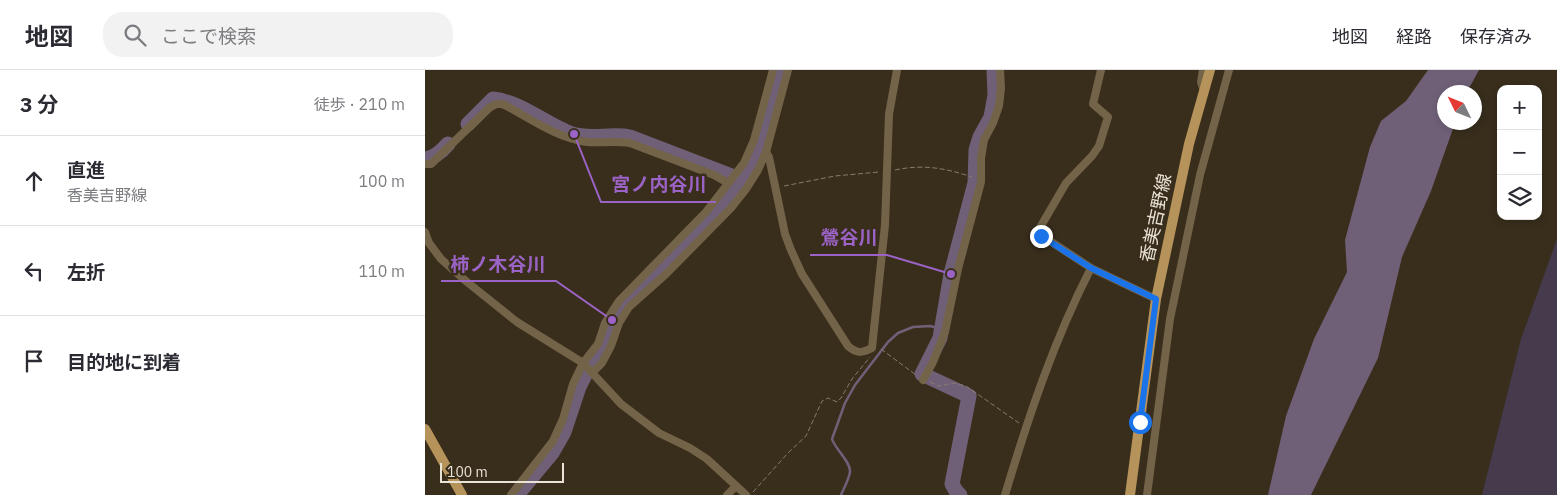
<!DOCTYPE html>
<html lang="ja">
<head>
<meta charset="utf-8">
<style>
  body { margin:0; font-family:"IBM Plex Sans","Noto Sans JP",sans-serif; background:#f2f2f3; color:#2b2b33 }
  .controls { position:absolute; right:15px; top:15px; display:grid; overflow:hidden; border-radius:10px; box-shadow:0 2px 8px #0003 }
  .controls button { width:45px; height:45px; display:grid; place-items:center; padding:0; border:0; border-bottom:1px solid #e1e1e2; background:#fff; color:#2b2b33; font:25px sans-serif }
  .compass { position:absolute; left:1012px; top:15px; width:45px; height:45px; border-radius:50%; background:#fff; box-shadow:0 2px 8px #0003; rotate:313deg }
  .scale { position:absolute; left:15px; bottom:12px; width:124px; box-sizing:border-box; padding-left:5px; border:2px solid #e9e2d6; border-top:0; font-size:14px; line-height:18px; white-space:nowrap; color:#e9e2d6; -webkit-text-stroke:4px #392e1c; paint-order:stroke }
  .stop { position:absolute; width:15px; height:15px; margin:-11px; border:4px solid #1a73e8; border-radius:50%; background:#fff }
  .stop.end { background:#1a73e8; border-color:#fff; box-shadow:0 1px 5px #0008 }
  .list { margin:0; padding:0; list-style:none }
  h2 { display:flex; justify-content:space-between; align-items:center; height:65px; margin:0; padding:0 20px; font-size:21px }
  h2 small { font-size:16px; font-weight:400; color:#7c7c81 }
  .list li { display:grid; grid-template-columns:32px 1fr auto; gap:15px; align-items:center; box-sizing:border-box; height:90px; padding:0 20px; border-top:1px solid #e1e1e2 }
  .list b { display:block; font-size:19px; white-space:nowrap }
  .list p { margin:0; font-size:16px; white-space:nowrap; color:#7c7c81 }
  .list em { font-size:16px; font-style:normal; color:#7c7c81 }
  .icon { flex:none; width:28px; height:28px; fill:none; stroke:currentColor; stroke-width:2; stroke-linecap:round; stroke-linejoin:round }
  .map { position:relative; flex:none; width:1132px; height:425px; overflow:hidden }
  header { display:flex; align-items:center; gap:30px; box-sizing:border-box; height:70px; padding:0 25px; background:#fff; border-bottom:1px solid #e1e1e2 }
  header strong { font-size:24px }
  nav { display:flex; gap:28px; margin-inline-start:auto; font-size:18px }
  .search { width:350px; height:45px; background:#f2f2f3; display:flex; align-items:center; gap:12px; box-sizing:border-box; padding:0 18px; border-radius:20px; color:#7c7c81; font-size:19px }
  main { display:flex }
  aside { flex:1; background:#fff }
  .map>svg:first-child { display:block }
  .green { fill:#463b4d }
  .water { fill:#6f6078 }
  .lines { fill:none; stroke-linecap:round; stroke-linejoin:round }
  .stream { stroke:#6f6078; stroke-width:2.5 }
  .river { stroke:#6f6078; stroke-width:15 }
  .path { stroke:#867c6d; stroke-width:1; stroke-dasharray:5 2.5; stroke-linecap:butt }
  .minor { stroke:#736348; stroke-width:8 }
  .major { stroke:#b6935a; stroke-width:10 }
  .route { stroke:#1a73e8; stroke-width:6 }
  .labels { text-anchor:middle; stroke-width:5; stroke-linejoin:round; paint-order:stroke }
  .street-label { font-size:18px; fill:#e9e2d6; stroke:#392e1c }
  .leader { fill:none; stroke:#9c63c6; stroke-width:2 }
  .callout-dot { fill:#9c63c6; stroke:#392e1c; stroke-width:2 }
  .callout-label { font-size:19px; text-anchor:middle; font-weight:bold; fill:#9c63c6; stroke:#392e1c; stroke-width:5; stroke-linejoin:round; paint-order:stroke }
</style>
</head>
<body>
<header>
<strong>地図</strong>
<div class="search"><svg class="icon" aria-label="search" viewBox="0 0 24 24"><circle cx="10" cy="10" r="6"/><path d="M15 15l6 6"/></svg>ここで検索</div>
<nav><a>地図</a><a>経路</a><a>保存済み</a></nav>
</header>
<main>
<aside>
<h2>3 分<small>徒歩 · 210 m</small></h2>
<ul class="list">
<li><svg class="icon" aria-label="ahead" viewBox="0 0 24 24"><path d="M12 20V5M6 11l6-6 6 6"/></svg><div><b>直進</b><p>香美吉野線</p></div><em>100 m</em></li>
<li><svg class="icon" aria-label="left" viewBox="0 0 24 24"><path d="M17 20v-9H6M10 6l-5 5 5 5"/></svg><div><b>左折</b></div><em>110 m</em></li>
<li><svg class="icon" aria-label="arrive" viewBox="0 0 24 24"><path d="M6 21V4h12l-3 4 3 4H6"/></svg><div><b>目的地に到着</b></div></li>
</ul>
</aside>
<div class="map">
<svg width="1132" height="425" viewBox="0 0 1132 425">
  <rect width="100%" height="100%" fill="#392e1c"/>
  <polygon class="green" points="1132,169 1132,425 1057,425 1096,269"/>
  <polygon class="water" points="1003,0 1054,0 1042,22 1019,22 1019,52 1030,53 1006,121 977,187 953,288 886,425 843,425 861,346 889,269 922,202 920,170 945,77 956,51 981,31"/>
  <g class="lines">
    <path class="stream" d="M416,425C419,418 424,409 425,402C426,392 410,379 407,369L420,333L430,315L463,272L473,263L488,257L505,256L516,259"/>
    <g class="river">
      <path d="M43,54L68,29C96,32 120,54 147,64C166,70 186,63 205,67L317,110"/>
      <path d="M0,89C10,88 17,81 23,74"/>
      <polyline points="92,425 127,383 139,362 154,317 160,305 180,275 187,250 198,233 248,187 298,134 331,89 345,47 357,0"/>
      <polyline points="535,425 531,421 527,414 544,326 497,304 515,268 526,204 550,113 551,80 555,67 566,47 570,25 569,0"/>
    </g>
    <g class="path">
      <path d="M470,100C498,94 520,98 547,107"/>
      <polyline points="359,116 410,106 454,102"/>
      <polyline points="456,279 491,305"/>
      <polyline points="505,312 514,316 529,313 541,316 594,353"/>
      <polyline points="328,422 363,383 381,366 397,331 403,328 412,332 416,328 427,309 445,287"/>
    </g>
    <g class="minor">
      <polyline points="676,0 668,34 683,47 674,76 667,86 641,113 613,161 616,165 666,198 731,229"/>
      <polyline points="778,0 776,12 779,21"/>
      <path d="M341,82L344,87L360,164L366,180L377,204L423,276C432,284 437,283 447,278L460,155L464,44L472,0"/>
      <path d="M0,94H6L64,38L71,34H78C104,48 132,68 162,72C176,73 190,71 205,73L289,105L303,113"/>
      <polyline points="0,162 4,173 16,189 42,212 92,252 158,293 196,334 234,363 265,378 282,389 321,425"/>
      <polyline points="167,303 177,293 186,276 194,253 204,237 241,204 306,138 321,119 333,100 341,82 363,0"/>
      <polyline points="498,310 508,292 520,262 533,199 556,112 556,88 559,70 568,53 574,36 576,18 575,0"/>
      <polyline points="86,425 128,371 138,349 148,314 158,293 173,274 180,253 194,231 281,142 319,93 329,70 348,0"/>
      <polyline points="302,425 311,416"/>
      <path d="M580,425C603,348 629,270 666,198"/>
      <polyline points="722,425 745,249 775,105 804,0"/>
    </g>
    <g class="major">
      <polyline points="0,359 37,425"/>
      <polyline points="705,425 731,229 764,74 785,0"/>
    </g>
  </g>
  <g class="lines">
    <polyline class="route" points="616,166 666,198 731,229 715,352"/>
  </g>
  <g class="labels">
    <g class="street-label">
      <text transform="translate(731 148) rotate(-78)" y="6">香美吉野線</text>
    </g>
  </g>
  <path class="leader" d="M149 64L176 132H291M526 204L462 185H385M187 250L131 211H16"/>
  <g class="callout-dot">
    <circle cx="149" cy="64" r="5"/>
    <circle cx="526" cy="204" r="5"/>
    <circle cx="187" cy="250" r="5"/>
  </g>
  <g class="callout-label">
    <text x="234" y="121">宮ノ内谷川</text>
    <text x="424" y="174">鶯谷川</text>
    <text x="73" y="201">柿ノ木谷川</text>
  </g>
</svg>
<div class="controls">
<button>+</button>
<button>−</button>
<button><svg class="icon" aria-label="layers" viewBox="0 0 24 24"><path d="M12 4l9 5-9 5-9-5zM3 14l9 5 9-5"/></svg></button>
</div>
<svg class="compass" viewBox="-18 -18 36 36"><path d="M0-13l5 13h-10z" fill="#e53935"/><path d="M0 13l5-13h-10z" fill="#7c7c81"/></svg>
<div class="scale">100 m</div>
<div class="stop" style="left:715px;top:352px"></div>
<div class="stop end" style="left:616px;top:166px"></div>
</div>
</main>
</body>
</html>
